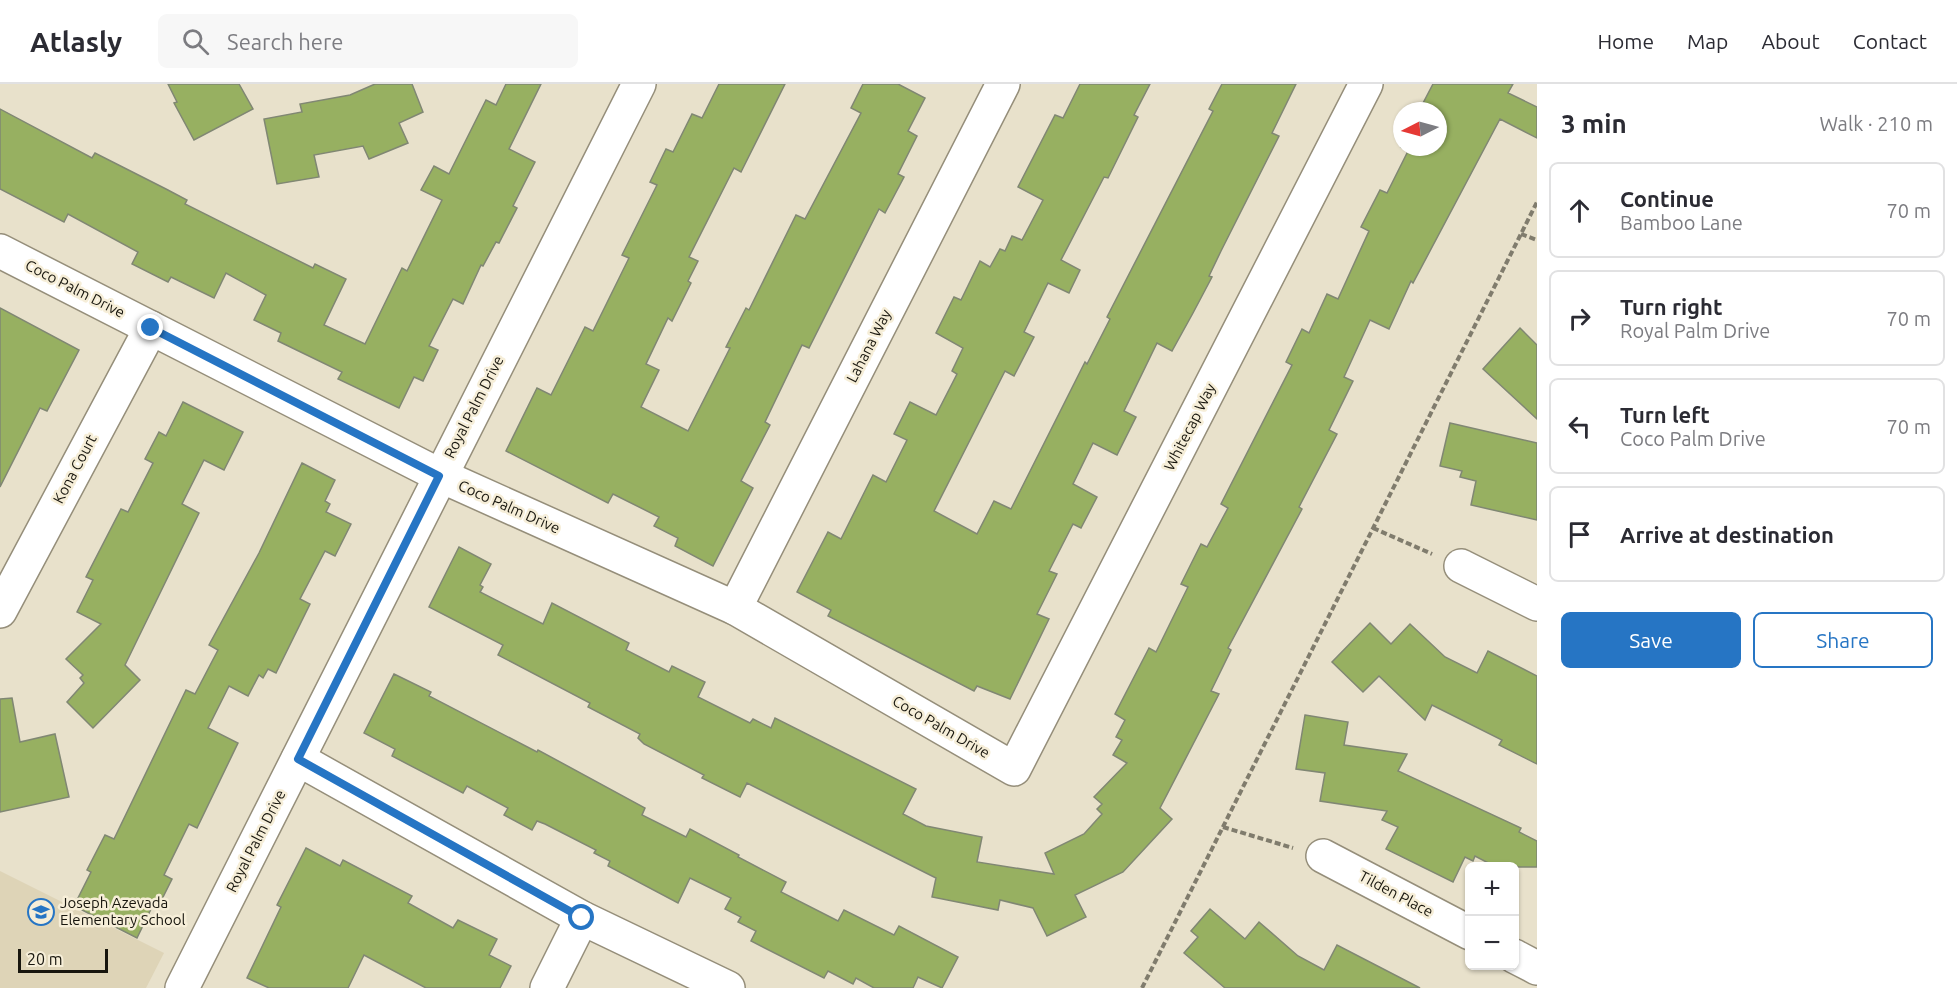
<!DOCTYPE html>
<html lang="en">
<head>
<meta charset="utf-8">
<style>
  body { margin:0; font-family:Ubuntu,sans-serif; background:#f7f7f7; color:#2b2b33 }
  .controls { position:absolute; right:18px; bottom:18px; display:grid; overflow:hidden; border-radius:9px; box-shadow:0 2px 4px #0004 }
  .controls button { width:54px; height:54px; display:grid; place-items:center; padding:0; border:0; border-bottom:2px solid #e1e1e2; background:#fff; color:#2b2b33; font:30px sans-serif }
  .compass { position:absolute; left:1393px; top:18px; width:54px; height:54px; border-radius:50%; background:#fff; box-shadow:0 2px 4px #0004; rotate:264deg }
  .scale { position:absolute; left:18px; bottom:15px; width:90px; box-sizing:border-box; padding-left:6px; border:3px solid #18160e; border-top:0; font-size:16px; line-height:21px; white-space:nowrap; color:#18160e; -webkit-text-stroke:4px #f6eed8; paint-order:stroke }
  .stop { position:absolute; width:18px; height:18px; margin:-14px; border:4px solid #2675c4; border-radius:50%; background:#fff }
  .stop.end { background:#2675c4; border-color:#fff; box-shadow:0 2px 6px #0008 }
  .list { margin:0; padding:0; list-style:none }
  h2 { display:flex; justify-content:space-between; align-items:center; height:78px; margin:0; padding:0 24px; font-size:26px }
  h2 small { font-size:20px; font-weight:400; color:#7c7c81 }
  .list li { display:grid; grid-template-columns:39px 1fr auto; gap:18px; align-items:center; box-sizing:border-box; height:96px; margin:0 12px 12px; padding:0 12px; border:2px solid #e1e1e2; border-radius:9px }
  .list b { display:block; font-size:22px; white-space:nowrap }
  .list p { margin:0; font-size:20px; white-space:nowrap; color:#7c7c81 }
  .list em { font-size:20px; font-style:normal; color:#7c7c81 }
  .actions { display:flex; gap:12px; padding:18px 24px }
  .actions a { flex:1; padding:14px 0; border:2px solid #2675c4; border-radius:9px; text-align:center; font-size:21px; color:#2675c4 }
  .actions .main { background:#2675c4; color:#fff }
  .icon { flex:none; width:33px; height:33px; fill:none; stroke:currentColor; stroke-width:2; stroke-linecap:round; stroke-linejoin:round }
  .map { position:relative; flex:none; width:1537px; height:904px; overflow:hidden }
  header { display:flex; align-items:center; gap:36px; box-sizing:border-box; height:84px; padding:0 30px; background:#fff; border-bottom:2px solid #e1e1e2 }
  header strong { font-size:28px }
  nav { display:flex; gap:33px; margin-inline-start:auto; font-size:21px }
  .search { width:420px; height:54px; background:#f7f7f7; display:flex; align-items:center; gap:15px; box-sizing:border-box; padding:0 21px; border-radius:9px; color:#7c7c81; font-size:22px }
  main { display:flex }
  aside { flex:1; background:#fff }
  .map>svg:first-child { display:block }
  .built { fill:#ded4b7 }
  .building { fill:#97b061; stroke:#808773; stroke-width:1.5 }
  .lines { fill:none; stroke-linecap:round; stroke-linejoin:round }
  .street-casing { stroke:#958e7a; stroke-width:36 }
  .path { stroke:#807c6d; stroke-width:4; stroke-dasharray:6 3; stroke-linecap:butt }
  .street { stroke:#fff; stroke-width:33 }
  .route { stroke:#2675c4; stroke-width:8 }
  .labels { text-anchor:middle; stroke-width:5; stroke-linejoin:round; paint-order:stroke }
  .street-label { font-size:15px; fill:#18160e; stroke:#f6eed8 }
  .poi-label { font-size:15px; fill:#18160e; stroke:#f6eed8; text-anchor:start }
</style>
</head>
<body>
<header>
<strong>Atlasly</strong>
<div class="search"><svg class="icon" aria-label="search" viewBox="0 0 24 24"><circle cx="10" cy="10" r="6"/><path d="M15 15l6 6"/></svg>Search here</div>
<nav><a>Home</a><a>Map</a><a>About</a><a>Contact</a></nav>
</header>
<main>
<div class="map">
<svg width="1537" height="904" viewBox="0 0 1537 904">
  <rect width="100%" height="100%" fill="#e8e1cb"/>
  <polygon class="built" points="0,787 164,869 146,904 0,904"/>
  <g class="building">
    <polygon points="168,0 239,0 253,25 194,56 174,19 177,18"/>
    <polygon points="375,0 412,0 423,28 399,39 408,59 369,75 363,62 314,71 319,93 277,100 264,35 302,28 300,20 350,11"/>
    <polygon points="506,0 541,0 509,65 535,78 513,122 517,124 499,159 496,158 483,182 481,181 463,220 453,215 429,262 438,266 423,297 414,293 399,324 338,295 342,288 278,257 281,249 254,236 266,211 226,189 214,214 171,193 168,198 132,180 138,168 68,130 64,138 0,105 0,25 92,74 95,69 166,105 187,116 185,120 313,184 315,180 346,195 324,241 365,260 402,184 407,187 442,116 421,106 434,82 449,90 486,16 496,21"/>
    <polygon points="719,0 785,0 741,88 734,84 689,173 698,177 688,197 691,199 672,237 668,234 646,280 659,286 641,323 688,347 730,264 726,263 746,224 749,226 796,131 805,135 861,29 851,24 863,0 898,0 925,14 908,47 917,52 898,90 904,93 885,129 879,125 809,264 802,261 765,338 770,341 741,397 753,404 713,482 675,462 678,454 654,442 659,433 613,410 608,419 506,367 537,304 551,311 585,243 593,247 629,174 622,171 657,101 650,98 666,65 673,68 692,30 702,34"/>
    <polygon points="1080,0 1150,0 1134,31 1138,33 1108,94 1104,93 1061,176 1080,186 1069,209 1048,199 1024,248 1034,253 1014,292 1005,287 934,427 977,450 994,417 1011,425 1085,278 1087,280 1110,235 1107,233 1213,27 1209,25 1222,0 1296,0 1272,49 1279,52 1221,167 1209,192 1212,193 1193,229 1172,267 1157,259 1124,327 1136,333 1117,371 1093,359 1073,400 1097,413 1081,444 1073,440 1049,487 1057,490 1037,530 1049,535 1010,615 977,602 974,607 828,532 831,526 797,508 828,448 841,455 873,391 886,398 907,356 894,350 910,318 936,331 957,290 952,287 963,264 936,249 954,213 961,216 980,177 990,183 1000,165 1005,167 1012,152 1022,156 1043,116 1018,103 1055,31 1063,34"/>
    <polygon points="1433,0 1513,0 1508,9 1537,23 1537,54 1500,35 1413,199 1411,197 1389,245 1370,236 1344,293 1353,297 1329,346 1337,350 1299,423 1302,425 1228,564 1231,566 1211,607 1219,610 1160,724 1172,735 1123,788 1075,811 1086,833 1047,852 1033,824 1000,816 998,826 932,813 936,794 747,699 740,713 702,694 704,691 644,660 638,654 640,650 588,623 590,619 498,571 503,561 429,523 459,463 491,480 480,501 483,503 480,508 543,540 552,519 629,559 626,566 669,588 672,582 705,598 698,613 750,639 753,635 771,644 775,634 916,705 903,730 926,742 982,753 977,778 1054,790 1045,769 1084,750 1102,730 1097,725 1102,720 1094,713 1127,679 1113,671 1122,656 1116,653 1125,636 1115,630 1149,564 1156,568 1188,503 1181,500 1201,460 1207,463 1228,424 1221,420 1292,281 1286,278 1302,245 1309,249 1327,210 1338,215 1369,147 1361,143 1380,106 1387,109 1408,67 1401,63 1402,62 1438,63 1438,27 1420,25"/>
    <polygon points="0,224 79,266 47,327 40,324 0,403"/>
    <polygon points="1520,244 1537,261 1537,335 1483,285"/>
    <polygon points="183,318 243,348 224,386 204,376 182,420 199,429 125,581 140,596 93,644 67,618 84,599 80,594 83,591 66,575 101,540 77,528 93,496 86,493 121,425 128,428 153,379 145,375 159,348 166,352"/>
    <polygon points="1450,339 1537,359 1537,436 1471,421 1476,397 1460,393 1462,387 1440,382"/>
    <polygon points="302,379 335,396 325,417 330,420 326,428 351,440 335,472 325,467 300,515 310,520 276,589 268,585 263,594 259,591 248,612 229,602 208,644 238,659 197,744 189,740 164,791 172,795 158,823 153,821 137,854 74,822 91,788 87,786 105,751 114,755 186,606 195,610 218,566 209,561 259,469"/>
    <polygon points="1370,539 1391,560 1410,540 1445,573 1477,589 1488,567 1537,592 1537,680 1499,661 1502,656 1432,621 1425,636 1379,592 1363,608 1332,578"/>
    <polygon points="394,590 431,608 429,612 537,668 538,666 645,724 642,731 686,753 690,745 739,771 738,773 786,798 781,808 838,837 844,826 894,851 899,842 958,873 942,904 918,893 913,904 874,904 856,894 853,900 828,887 824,894 751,857 756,847 738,838 741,833 725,825 731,814 690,794 678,819 608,782 610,777 594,769 596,766 545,740 537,737 532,746 504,731 508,724 467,702 463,709 392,672 395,665 364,649"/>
    <polygon points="12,614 20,658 55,650 69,713 0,728 0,615"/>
    <polygon points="1305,631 1348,638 1344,661 1407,670 1398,687 1521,744 1519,748 1537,757 1537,783 1496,783 1475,772 1473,777 1465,773 1453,798 1386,765 1398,743 1382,736 1387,727 1320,717 1325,689 1296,685"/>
    <polygon points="306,764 340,782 343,776 412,812 408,819 453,844 458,836 497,855 489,871 511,882 500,904 426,904 364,871 348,904 269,904 247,894 281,823 277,821"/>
    <polygon points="1210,825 1245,855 1259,838 1298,872 1324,886 1337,861 1420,904 1225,904 1184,869 1198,853 1191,847"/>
  </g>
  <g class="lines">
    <defs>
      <g id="street">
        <polyline points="0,167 439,391 735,524 1014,685 1366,0"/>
        <polyline points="1461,482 1537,520"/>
        <polyline points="735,524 1003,0"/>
        <polyline points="0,527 151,244"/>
        <polyline points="298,675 582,834 728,904"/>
        <polyline points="1323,772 1470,849"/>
        <polyline points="1514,872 1537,884"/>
        <polyline points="182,904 639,0"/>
        <polyline points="547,904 582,834"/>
      </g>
    </defs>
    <use href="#street" class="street-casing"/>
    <g class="path">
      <polyline points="1521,150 1537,156"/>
      <polyline points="1373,444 1432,470"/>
      <polyline points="1223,743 1293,764"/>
      <polyline points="1142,904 1537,118"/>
    </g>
    <use href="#street" class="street"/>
  </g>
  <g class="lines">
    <polyline class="route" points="151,244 439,392 298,675 582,834"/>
  </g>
  <defs>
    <symbol id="school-ring" viewBox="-11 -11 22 22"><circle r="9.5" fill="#f6eed8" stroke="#2675c4" stroke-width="1.5"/><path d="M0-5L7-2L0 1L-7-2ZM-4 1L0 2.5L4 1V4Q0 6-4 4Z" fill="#2675c4"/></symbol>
  </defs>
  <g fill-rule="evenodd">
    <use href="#school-ring" x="26" y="813" width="30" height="30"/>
  </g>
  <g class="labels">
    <g class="street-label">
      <text transform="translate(75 205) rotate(27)" y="5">Coco Palm Drive</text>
      <text transform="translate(869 262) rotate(-63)" y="5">Lahana Way</text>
      <text transform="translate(474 323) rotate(-63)" y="5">Royal Palm Drive</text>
      <text transform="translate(1190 343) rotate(-63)" y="5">Whitecap Way</text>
      <text transform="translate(75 385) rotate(-62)" y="5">Kona Court</text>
      <text transform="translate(509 423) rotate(24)" y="5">Coco Palm Drive</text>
      <text transform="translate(941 643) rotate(30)" y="5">Coco Palm Drive</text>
      <text transform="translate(256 757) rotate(-63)" y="5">Royal Palm Drive</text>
      <text transform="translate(1396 810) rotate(28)" y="5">Tilden Place</text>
    </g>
    <g class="poi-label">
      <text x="60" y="824">Joseph Azevada<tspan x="60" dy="17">Elementary School</tspan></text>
    </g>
  </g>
</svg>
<div class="controls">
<button>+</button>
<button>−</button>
</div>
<svg class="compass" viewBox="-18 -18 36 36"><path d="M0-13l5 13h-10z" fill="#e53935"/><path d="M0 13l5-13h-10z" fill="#7c7c81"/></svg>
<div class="scale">20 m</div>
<div class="stop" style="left:582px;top:834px"></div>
<div class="stop end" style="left:151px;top:244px"></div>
</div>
<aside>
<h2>3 min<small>Walk · 210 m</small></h2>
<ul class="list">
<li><svg class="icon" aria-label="ahead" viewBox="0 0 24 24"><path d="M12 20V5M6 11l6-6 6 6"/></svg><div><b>Continue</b><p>Bamboo Lane</p></div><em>70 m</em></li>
<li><svg class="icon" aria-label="right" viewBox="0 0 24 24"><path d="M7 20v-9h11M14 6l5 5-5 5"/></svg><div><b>Turn right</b><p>Royal Palm Drive</p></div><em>70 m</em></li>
<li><svg class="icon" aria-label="left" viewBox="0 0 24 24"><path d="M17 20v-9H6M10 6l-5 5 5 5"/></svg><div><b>Turn left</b><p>Coco Palm Drive</p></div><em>70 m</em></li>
<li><svg class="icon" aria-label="arrive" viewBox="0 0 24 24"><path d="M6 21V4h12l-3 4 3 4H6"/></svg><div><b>Arrive at destination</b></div></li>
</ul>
<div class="actions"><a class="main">Save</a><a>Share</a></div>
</aside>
</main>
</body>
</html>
